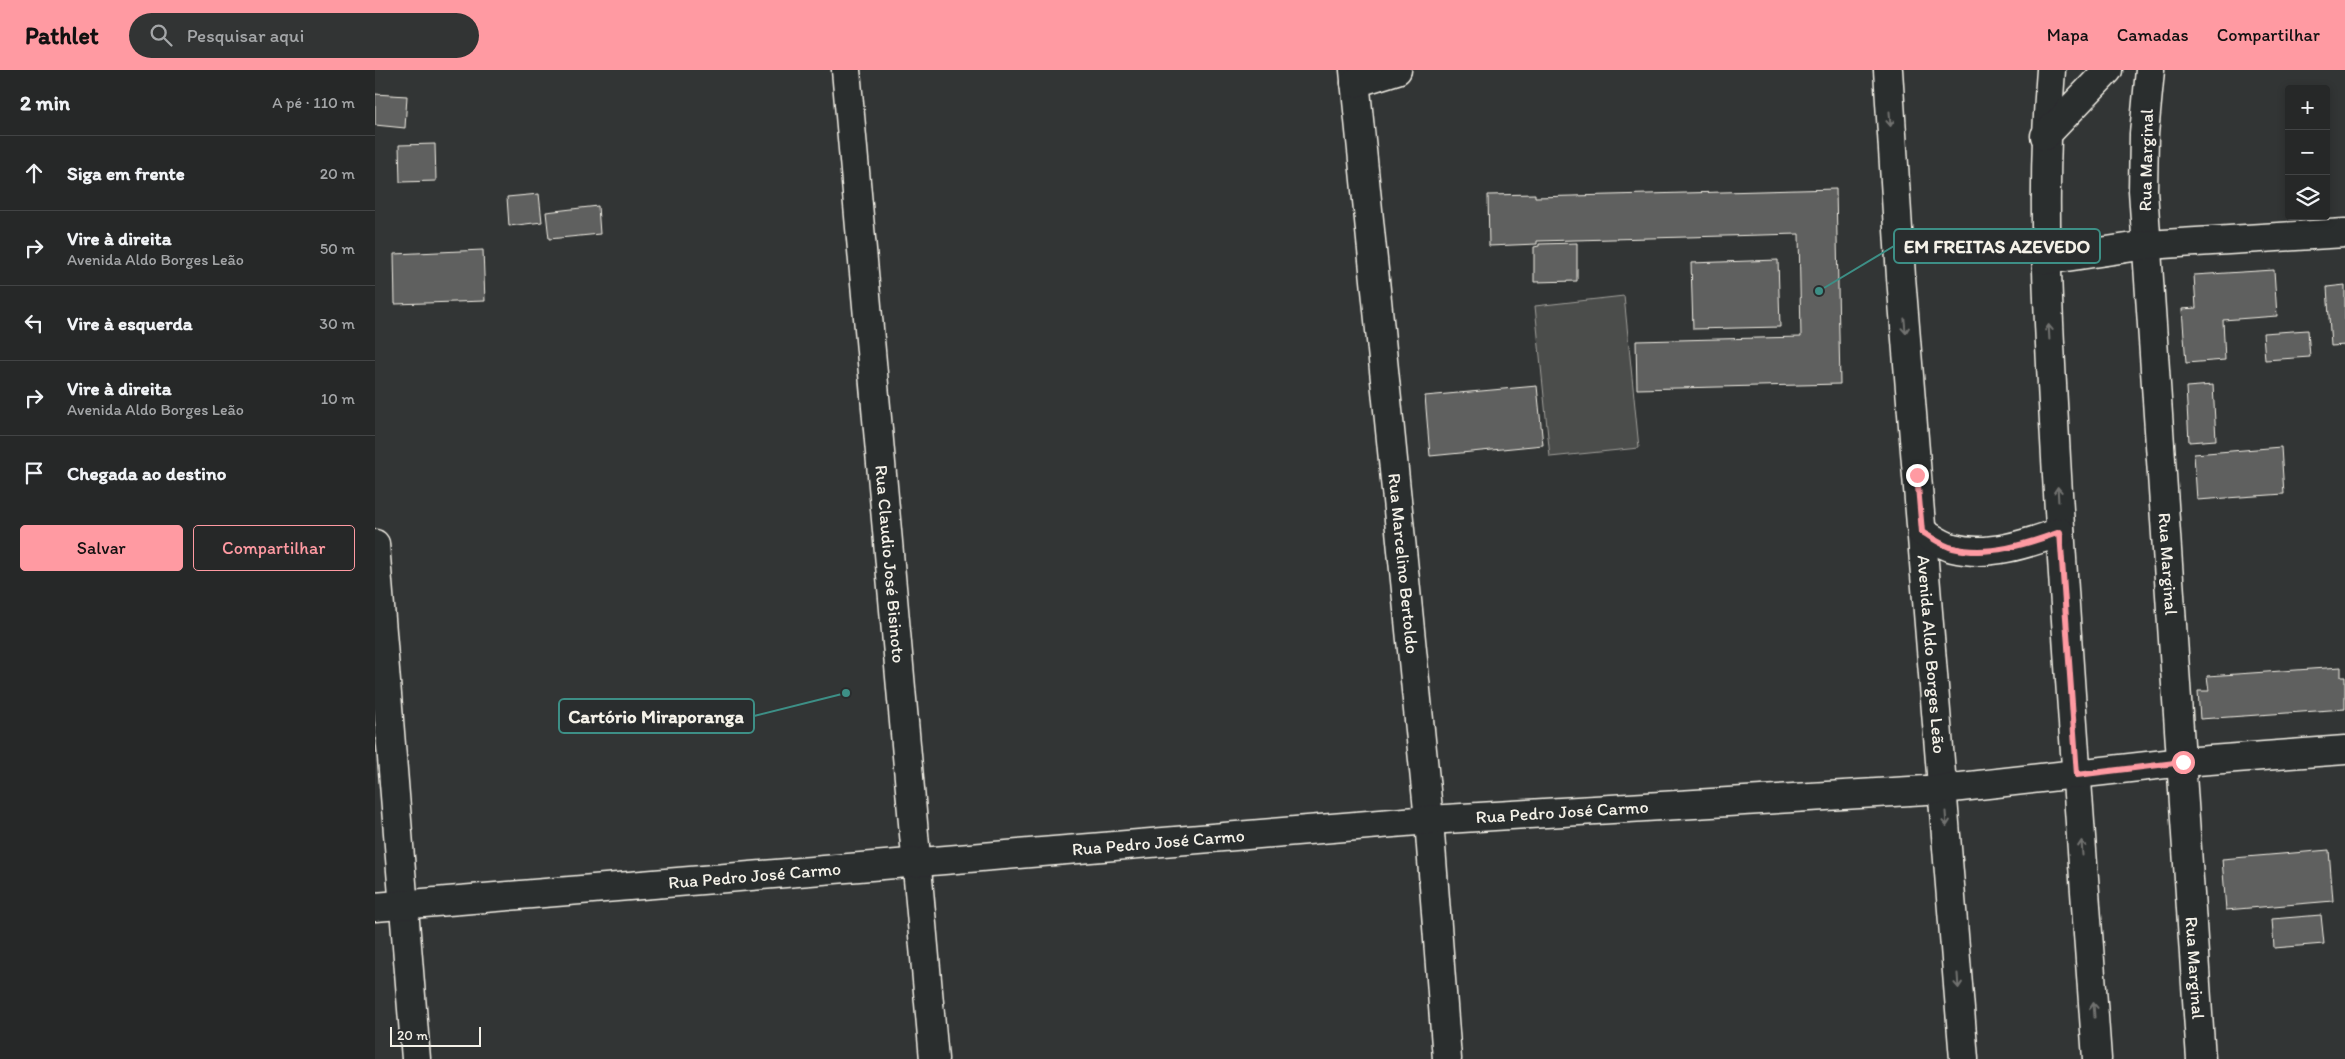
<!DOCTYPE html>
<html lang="pt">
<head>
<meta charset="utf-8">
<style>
  body { margin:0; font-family:Itim,sans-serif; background:#323434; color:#f1f3f6 }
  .controls { position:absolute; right:15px; top:15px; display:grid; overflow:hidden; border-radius:5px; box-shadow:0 2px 8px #0003 }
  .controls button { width:45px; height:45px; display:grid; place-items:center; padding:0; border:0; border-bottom:1px solid #424445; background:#262828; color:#f1f3f6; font:25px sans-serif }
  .scale { position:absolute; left:15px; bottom:12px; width:91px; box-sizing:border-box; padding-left:5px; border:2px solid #f4f1e8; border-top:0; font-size:14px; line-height:18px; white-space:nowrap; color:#f4f1e8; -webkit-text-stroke:4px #2a2d2e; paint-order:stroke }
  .stop { position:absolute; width:15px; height:15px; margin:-11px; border:4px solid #ff9aa2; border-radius:50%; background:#fff }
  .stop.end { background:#ff9aa2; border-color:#fff; box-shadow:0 1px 5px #0008 }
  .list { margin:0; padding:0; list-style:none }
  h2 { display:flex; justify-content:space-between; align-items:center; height:65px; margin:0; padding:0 20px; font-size:21px }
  h2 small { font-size:16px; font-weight:400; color:#a4a6a8 }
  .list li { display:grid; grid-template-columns:32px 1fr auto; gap:15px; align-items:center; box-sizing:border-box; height:75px; padding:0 20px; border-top:1px solid #424445 }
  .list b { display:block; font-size:19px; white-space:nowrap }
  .list p { margin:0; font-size:16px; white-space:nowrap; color:#a4a6a8 }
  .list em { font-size:16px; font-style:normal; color:#a4a6a8 }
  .actions { display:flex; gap:10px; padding:15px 20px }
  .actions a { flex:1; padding:11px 0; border:1px solid #ff9aa2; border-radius:5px; text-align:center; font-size:18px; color:#ff9aa2 }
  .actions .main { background:#ff9aa2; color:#111 }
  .icon { flex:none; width:28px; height:28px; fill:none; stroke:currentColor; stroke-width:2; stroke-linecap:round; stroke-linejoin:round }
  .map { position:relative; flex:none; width:1970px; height:989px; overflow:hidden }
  header { display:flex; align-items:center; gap:30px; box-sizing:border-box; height:70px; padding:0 25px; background:#ff9aa2; color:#111 }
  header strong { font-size:24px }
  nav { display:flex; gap:28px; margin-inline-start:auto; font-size:18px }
  .search { width:350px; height:45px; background:#323434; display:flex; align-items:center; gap:12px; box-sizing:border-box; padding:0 18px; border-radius:28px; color:#a4a6a8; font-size:19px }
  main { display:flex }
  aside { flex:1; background:#262828 }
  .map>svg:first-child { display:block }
  .green { fill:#4b4d4c; stroke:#a09f9a }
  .building { fill:#5f605f; stroke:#f4f1e8 }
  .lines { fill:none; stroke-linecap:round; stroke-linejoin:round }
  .minor-casing { stroke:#f4f1e8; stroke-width:31 }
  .minor { stroke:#2a2d2e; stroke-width:28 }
  .oneway { stroke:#71726f }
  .route { stroke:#ff9aa2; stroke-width:6 }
  .labels { text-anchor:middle; stroke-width:5; stroke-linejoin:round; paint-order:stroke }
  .street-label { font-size:18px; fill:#f4f1e8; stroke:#2a2d2e }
  .leader { fill:none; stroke:#3d8f86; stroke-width:2 }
  .callout-dot { fill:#3d8f86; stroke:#2a2d2e; stroke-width:2 }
  .callout { fill:#2a2d2e; stroke:#3d8f86; stroke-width:2 }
  .callout-label { font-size:19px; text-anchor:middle; font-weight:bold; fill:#f4f1e8 }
</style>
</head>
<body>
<header>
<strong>Pathlet</strong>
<div class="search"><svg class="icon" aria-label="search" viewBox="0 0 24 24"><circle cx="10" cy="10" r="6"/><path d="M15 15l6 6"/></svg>Pesquisar aqui</div>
<nav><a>Mapa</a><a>Camadas</a><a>Compartilhar</a></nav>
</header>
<main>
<aside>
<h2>2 min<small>A pé · 110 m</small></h2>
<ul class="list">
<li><svg class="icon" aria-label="ahead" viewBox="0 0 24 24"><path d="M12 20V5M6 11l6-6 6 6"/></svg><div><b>Siga em frente</b></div><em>20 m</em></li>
<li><svg class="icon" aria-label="right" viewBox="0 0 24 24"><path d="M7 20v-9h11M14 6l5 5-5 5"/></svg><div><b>Vire à direita</b><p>Avenida Aldo Borges Leão</p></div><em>50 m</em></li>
<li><svg class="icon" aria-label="left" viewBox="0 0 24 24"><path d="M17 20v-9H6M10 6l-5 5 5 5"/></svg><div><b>Vire à esquerda</b></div><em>30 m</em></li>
<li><svg class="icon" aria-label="right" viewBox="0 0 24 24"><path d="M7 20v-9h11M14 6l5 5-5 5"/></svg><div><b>Vire à direita</b><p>Avenida Aldo Borges Leão</p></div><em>10 m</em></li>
<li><svg class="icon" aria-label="arrive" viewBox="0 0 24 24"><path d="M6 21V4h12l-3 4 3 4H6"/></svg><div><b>Chegada ao destino</b></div></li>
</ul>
<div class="actions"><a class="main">Salvar</a><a>Compartilhar</a></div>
</aside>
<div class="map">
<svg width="1970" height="989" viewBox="0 0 1970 989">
  <rect width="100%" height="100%" fill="#323535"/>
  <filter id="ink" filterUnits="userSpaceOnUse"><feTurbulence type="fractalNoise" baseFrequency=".02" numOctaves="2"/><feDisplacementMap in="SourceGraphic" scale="10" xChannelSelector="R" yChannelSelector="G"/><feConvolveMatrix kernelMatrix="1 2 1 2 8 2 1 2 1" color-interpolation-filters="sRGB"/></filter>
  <g filter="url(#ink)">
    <polygon class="green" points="1249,226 1264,378 1175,387 1160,236"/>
    <g class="building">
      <polygon points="0,24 32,26 30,58 0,55"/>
      <polygon points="60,74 61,111 25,112 24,75"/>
      <polygon points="1461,119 1465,314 1262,319 1261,271 1426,267 1424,164 1162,171 1162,174 1114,176 1113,125 1160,124 1160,127"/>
      <polygon points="164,124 167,152 134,156 132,127"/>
      <polygon points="223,136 225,164 174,169 171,142"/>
      <polygon points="1202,173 1202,211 1159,212 1159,177 1164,176 1164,174"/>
      <polygon points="108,180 110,231 20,234 19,184"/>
      <polygon points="1403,190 1405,257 1318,259 1316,193"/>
      <polygon points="1899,200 1902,246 1848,250 1850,290 1811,293 1807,239 1821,238 1819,205"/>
      <polygon points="1970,215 1970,275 1956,276 1952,217"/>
      <polygon points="1933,260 1935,287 1890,290 1888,263"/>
      <polygon points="1838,315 1841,370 1814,372 1811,317"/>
      <polygon points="1162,316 1168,375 1055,386 1050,326"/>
      <polygon points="1906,377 1909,424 1822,430 1819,384"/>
      <polygon points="1966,597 1966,607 1970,607 1970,639 1825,649 1823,621 1834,621 1832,606"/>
      <polygon points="1954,780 1958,831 1851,840 1847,789"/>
      <polygon points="1946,845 1949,874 1899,878 1897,849"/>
    </g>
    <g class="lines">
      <defs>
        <g id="minor">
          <path id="s1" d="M471,0L559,989"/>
          <path id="s2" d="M979,0L1054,750L1072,989"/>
          <path id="s3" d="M1513,0L1526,207L1589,989"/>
          <path d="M1676,0C1665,129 1674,258 1681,388C1692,588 1708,789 1722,989"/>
          <path id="s4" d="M1775,0L1769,64L1768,120L1826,989"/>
          <polyline points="980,13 1022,0"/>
          <polyline points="1670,66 1733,0"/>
          <polyline points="1671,190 1772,175 1970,163"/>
          <path d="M1547,462C1556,467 1568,476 1578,478C1613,487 1652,474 1685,462"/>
          <polyline points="0,474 41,989"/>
          <path id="s5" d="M0,837L1054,750L1568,719L1808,692L1970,680"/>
        </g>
      </defs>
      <use href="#minor" class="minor-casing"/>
      <use href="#minor" class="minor"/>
    </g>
    <defs><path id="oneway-shaft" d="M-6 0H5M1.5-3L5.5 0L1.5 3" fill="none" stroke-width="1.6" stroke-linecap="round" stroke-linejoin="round" transform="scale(1.25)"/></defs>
    <g class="oneway">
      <use href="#oneway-shaft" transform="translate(1515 49) rotate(86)"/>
      <use href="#oneway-shaft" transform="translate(1530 256) rotate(85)"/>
      <use href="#oneway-shaft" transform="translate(1674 262) rotate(-93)"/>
      <use href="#oneway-shaft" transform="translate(1683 424) rotate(-93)"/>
      <use href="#oneway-shaft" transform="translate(1571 749) rotate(86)"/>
      <use href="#oneway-shaft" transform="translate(1707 778) rotate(-94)"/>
      <use href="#oneway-shaft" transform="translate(1583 911) rotate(86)"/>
      <use href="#oneway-shaft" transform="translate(1719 940) rotate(-94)"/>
    </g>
  </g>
  <g class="lines" filter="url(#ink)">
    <path class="route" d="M1542,405L1547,462C1556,467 1568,476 1578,478C1613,487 1652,474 1685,462L1702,705L1808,692"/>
  </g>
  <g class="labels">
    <g class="street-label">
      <text transform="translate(1771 90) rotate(-89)" y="6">Rua Marginal</text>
      <text dy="6" stroke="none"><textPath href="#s1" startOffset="496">Rua Claudio José Bisinoto</textPath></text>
      <text dy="6" stroke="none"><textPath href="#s2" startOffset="496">Rua Marcelino Bertoldo</textPath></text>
      <text dy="6" stroke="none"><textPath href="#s4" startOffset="495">Rua Marginal</textPath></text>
      <text dy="6" stroke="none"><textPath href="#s3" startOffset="586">Avenida Aldo Borges Leão</textPath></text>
      <text dy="6" stroke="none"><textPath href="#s5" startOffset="1191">Rua Pedro José Carmo</textPath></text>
      <text dy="6" stroke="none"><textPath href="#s5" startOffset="786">Rua Pedro José Carmo</textPath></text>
      <text dy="6" stroke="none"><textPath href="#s5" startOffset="381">Rua Pedro José Carmo</textPath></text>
      <text dy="6" stroke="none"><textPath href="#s4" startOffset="900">Rua Marginal</textPath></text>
    </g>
  </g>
  <path class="leader" d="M1444 221L1519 176M471 623L379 646"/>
  <g class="callout-dot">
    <circle cx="1444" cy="221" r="5"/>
    <circle cx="471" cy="623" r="5"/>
  </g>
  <g class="callout">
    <rect x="1519" y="159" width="206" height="34" rx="5"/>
    <rect x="184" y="629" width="195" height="34" rx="5"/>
  </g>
  <g class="callout-label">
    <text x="1622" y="183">EM FREITAS AZEVEDO</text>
    <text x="281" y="653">Cartório Miraporanga</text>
  </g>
</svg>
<div class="controls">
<button>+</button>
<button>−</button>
<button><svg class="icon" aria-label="layers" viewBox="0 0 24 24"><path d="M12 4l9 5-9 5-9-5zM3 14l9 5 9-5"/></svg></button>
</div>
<div class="scale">20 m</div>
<div class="stop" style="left:1808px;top:692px"></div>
<div class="stop end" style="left:1542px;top:405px"></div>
</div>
</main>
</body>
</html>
